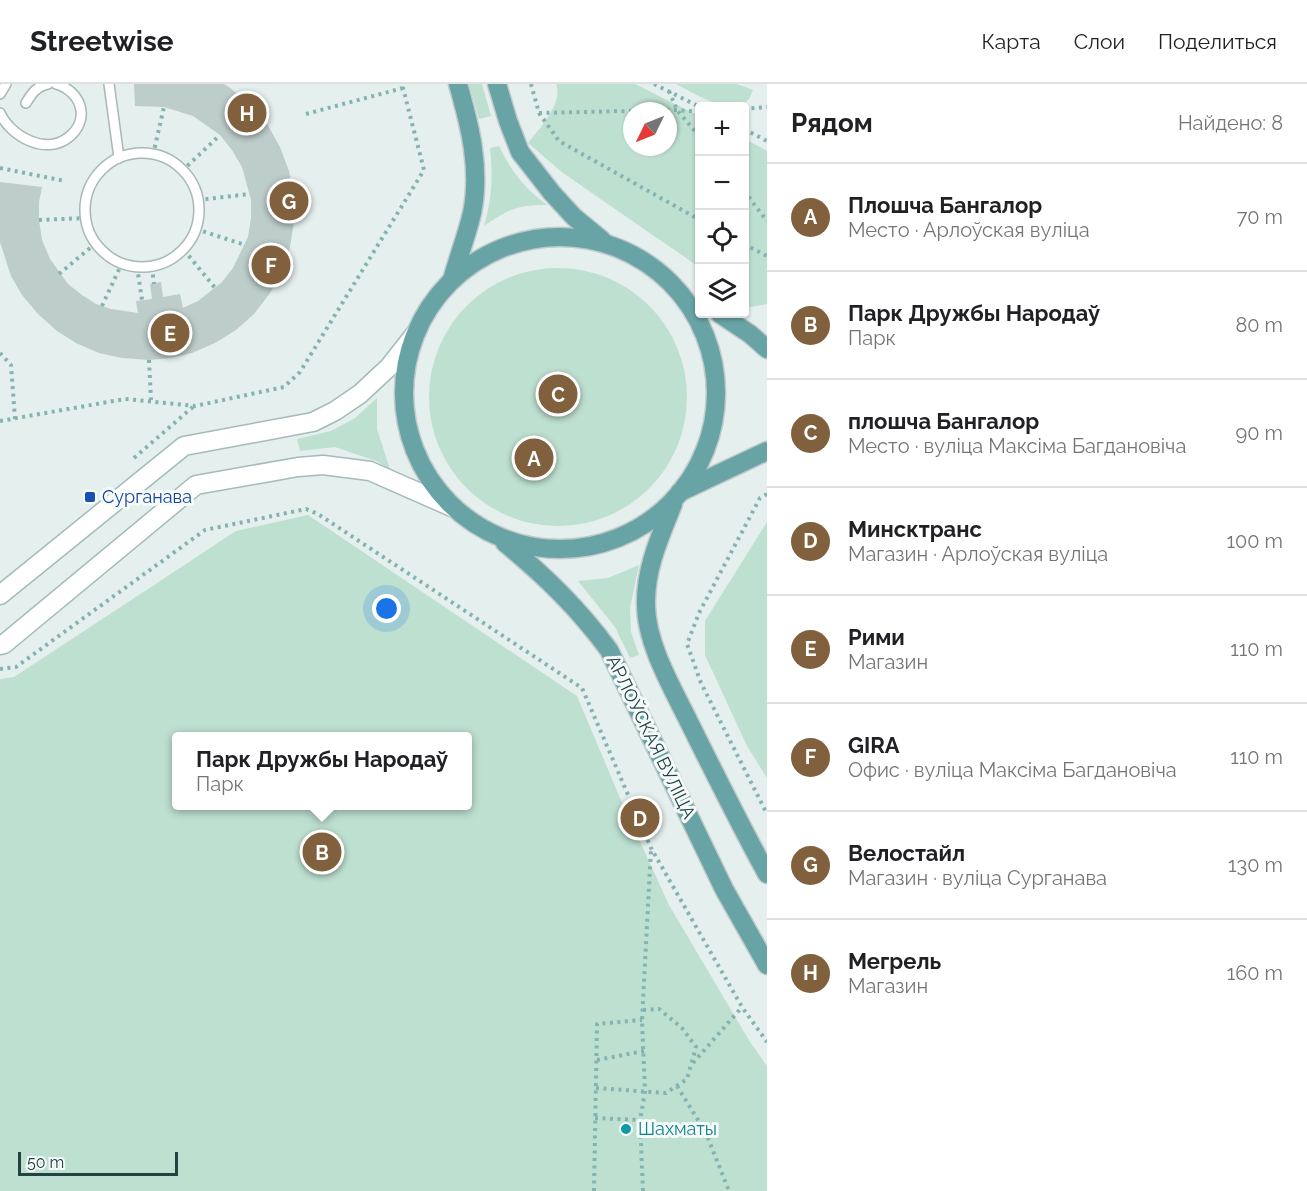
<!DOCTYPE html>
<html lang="ru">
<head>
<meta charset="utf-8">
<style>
  body { margin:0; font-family:Raleway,sans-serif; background:#f2f2f2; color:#202124 }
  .controls { position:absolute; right:18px; top:18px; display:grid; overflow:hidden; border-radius:6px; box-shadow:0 2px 4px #0004 }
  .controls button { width:54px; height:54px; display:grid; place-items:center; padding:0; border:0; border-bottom:2px solid #e0e0e0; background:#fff; color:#202124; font:30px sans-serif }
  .compass { position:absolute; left:623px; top:18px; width:54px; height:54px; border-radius:50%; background:#fff; box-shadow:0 2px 4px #0004; rotate:227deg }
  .scale { position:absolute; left:18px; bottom:15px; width:160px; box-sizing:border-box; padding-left:6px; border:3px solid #234242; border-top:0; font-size:16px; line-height:21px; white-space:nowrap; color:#234242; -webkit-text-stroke:4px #f6fbfa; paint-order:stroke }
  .you { position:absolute; left:387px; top:525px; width:21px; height:21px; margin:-15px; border:4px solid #fff; border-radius:50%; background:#1a73e8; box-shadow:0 0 0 9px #1a73e833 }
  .badge { display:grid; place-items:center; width:39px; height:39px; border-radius:50%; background:#81603d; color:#fff; font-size:20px; font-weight:700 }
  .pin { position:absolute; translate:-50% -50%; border:3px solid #fff; box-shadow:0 2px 6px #0006 }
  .popup { position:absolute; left:172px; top:648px; width:300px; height:78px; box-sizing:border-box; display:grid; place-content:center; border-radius:6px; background:#fff; filter:drop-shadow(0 2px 4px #0005); font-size:20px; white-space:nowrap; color:#757577 }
  .popup b { font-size:22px; color:#202124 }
  .popup::after { content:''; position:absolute; left:50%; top:100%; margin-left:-12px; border:12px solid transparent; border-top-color:#fff }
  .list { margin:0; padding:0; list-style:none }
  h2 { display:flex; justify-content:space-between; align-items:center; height:78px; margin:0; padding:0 24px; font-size:26px }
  h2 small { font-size:20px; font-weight:400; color:#757577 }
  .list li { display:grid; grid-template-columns:39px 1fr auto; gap:18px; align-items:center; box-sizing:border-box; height:108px; padding:0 24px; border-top:2px solid #e0e0e0 }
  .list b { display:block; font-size:22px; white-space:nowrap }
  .list p { margin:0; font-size:20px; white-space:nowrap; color:#757577 }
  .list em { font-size:20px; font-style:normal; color:#757577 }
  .icon { flex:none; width:33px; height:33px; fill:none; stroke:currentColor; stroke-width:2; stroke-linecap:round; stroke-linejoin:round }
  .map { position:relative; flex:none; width:767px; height:1107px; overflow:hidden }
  header { display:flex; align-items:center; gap:36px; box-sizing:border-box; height:84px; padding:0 30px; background:#fff; border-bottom:2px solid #e0e0e0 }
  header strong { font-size:28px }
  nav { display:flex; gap:33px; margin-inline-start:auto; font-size:21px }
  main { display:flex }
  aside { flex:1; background:#fff }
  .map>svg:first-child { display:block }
  .green { fill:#bee0d1; fill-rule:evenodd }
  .building { fill:#bdcdca }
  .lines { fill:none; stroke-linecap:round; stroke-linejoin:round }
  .service-casing { stroke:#a7b8b6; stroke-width:12 }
  .secondary-casing { stroke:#a3bbba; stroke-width:21 }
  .primary-casing { stroke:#c1caca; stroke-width:21 }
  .path { stroke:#84b4b2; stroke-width:4; stroke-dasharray:3 4.5; stroke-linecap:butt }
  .service { stroke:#fff; stroke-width:9 }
  .secondary { stroke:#fff; stroke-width:18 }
  .primary { stroke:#68a4a6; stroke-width:18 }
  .transit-dot { fill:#1a4fb4; stroke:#f6fbfa; stroke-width:2 }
  .culture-dot { fill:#0f9aa8; stroke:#f6fbfa; stroke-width:2 }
  .labels { text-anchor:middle; stroke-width:6; stroke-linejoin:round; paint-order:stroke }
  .transit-label { font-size:18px; fill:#164399; stroke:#f6fbfa; text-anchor:start }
  .street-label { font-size:18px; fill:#234242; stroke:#f6fbfa }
  .culture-label { font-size:18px; fill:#0d838f; stroke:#f6fbfa; text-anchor:start }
</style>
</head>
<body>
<header>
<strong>Streetwise</strong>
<nav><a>Карта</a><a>Слои</a><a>Поделиться</a></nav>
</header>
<main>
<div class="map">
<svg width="767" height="1107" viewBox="0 0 767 1107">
  <rect width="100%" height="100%" fill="#e5efed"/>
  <g class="green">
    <polygon points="469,0 482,0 491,32 479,35"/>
    <path d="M556,0H635L699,32V183L563,89L528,59C539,45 564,19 556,0ZM632,27H668V63H632Z"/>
    <path d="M676,0H737L753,6C751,10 750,15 746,18C729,32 692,8 676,0Z"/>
    <polygon points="745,55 767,67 767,220 745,224"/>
    <path d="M499,62C513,90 523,102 547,121C518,121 508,125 484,142C492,115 493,92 490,64Z"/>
    <circle cx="558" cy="313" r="129"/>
    <polygon points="377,314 377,345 390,385 376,377 335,363 300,367 297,355 331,347 355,334"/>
    <path d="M308,431L577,612L620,714L669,821L750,958L767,982V1107H0V595L14,593L236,447ZM176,652H467V722H176Z"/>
    <polygon points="767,438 767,694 747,662 705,571 705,537"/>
    <polygon points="639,481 630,524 631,548 639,571 630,574 615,543 578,497 608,494"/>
  </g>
  <polygon class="building" points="134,0 224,0 229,3 250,20 266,38 280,63 289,87 294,113 294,138 290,163 282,187 270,209 254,230 236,246 215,259 192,269 171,274 149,276 122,274 99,269 76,259 57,247 38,230 22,211 11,192 0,158 0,98 42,103 39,118 39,136 42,156 50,175 68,200 82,211 96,220 111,225 138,229 136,217 152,215 150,200 161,198 163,213 180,210 183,224 198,217 222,198 233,184 248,153 251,134 251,116 242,83 232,66 220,51 193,32 164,23 135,22"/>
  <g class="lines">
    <defs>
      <g id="service">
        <polyline points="109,0 119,74"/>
        <polyline points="0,10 6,0"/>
        <path d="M26,19C32,9 36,3 48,0"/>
        <path d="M0,29C10,52 46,72 69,53C91,35 81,7 56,0"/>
        <circle cx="142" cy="126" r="57"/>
      </g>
      <g id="secondary">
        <polyline points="0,511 184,362 313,338 335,327 360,310 389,283 415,250"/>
        <polyline points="0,561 4,560 196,401 298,383 323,381 370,387 454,424"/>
      </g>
      <g id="primary">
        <polyline points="497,0 508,37 520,68 552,109 574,133 602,156"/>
        <circle cx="560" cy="309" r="156"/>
        <path d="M452,196C458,174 467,151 472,129C481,85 470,42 458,0"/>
        <polyline points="720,230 750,250 767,265"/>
        <polyline points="680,408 767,367"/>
        <path d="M673,420C660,453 645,485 646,521C646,560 673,605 690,640C715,690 740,741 767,790"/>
        <path d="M505,459C545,492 578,524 609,566L724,805L767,881"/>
      </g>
    </defs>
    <use href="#service" class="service-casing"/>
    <use href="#secondary" class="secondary-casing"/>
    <use href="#primary" class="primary-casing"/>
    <g class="path">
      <polyline points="531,0 539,29 559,57 700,136"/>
      <polyline points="654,0 700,23"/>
      <polyline points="669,7 677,26 700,53"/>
      <polyline points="744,25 767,23"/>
      <polyline points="539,29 677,26 700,28"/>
      <polyline points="306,30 403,4"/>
      <polyline points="744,45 767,57"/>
      <polyline points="153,71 164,23"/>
      <polyline points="0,84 65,97"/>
      <polyline points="182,87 220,51"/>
      <polyline points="744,107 767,137"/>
      <polyline points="198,116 250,110"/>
      <polyline points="39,136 86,134"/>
      <polyline points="196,145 245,161"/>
      <polyline points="744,160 767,172"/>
      <polyline points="184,166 216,205"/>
      <polyline points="137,183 142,216"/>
      <polyline points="152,183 154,200"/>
      <polyline points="59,190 96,159"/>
      <polyline points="102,222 122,179"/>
      <polyline points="0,269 11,281 15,335"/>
      <polyline points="149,276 151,316"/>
      <polyline points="0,337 125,315 195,322 284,303 300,288 424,86 402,0"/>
      <polyline points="134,374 194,322"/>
      <polyline points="767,410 760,414 699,529 687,560 701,599 767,730"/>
      <polyline points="0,585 16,583 205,446 306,425 318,430 582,604 651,764 742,923 767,958"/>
      <polyline points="597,976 644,967"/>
      <polyline points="693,979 742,923"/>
      <polyline points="677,1002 706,1049 729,1107"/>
      <polyline points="596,1004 666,1009 687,995 696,963 682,944 659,925 642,926"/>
      <polyline points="595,1034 640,1036"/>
      <polyline points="594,1107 597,940 642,936"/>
      <polyline points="643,1107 640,1036 645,1008 642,936 651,765"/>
    </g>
    <use href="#service" class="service"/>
    <use href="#secondary" class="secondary"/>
    <use href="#primary" class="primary"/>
  </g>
  <rect class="transit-dot" x="84" y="407" width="12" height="12" rx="3"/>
  <circle class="culture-dot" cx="626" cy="1045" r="6"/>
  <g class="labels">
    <g class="transit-label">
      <text x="102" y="419">Сурганава</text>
    </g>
    <g class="street-label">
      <text transform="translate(651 653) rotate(64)" y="6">АРЛОЎСКАЯ ВУЛІЦА</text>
    </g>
    <g class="culture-label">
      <text x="638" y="1051">Шахматы</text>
    </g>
  </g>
</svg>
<div class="controls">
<button>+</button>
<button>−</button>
<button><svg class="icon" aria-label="locate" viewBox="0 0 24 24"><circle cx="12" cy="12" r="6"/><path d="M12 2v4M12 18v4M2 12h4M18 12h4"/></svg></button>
<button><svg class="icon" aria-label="layers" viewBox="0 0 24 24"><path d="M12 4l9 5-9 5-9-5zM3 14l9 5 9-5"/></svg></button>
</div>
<svg class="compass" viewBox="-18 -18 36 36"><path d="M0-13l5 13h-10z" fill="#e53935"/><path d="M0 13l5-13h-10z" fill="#757577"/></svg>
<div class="scale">50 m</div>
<div class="you"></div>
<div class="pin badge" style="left:534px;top:374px">A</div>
<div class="pin badge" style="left:322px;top:768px">B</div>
<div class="popup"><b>Парк Дружбы Народаў</b>Парк</div>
<div class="pin badge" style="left:558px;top:310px">C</div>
<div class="pin badge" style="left:640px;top:734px">D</div>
<div class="pin badge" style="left:170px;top:249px">E</div>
<div class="pin badge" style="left:271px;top:181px">F</div>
<div class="pin badge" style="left:289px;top:117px">G</div>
<div class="pin badge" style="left:247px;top:29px">H</div>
</div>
<aside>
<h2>Рядом<small>Найдено: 8</small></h2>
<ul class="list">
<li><span class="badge">A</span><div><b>Плошча Бангалор</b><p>Место · Арлоўская вуліца</p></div><em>70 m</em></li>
<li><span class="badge">B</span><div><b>Парк Дружбы Народаў</b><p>Парк</p></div><em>80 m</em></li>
<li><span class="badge">C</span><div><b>плошча Бангалор</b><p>Место · вуліца Максіма Багдановіча</p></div><em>90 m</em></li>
<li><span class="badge">D</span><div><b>Минсктранс</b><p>Магазин · Арлоўская вуліца</p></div><em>100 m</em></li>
<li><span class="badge">E</span><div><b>Рими</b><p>Магазин</p></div><em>110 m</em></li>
<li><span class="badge">F</span><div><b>GIRA</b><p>Офис · вуліца Максіма Багдановіча</p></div><em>110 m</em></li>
<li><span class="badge">G</span><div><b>Велостайл</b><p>Магазин · вуліца Сурганава</p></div><em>130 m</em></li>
<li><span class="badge">H</span><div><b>Мегрель</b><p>Магазин</p></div><em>160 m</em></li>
</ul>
</aside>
</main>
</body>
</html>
